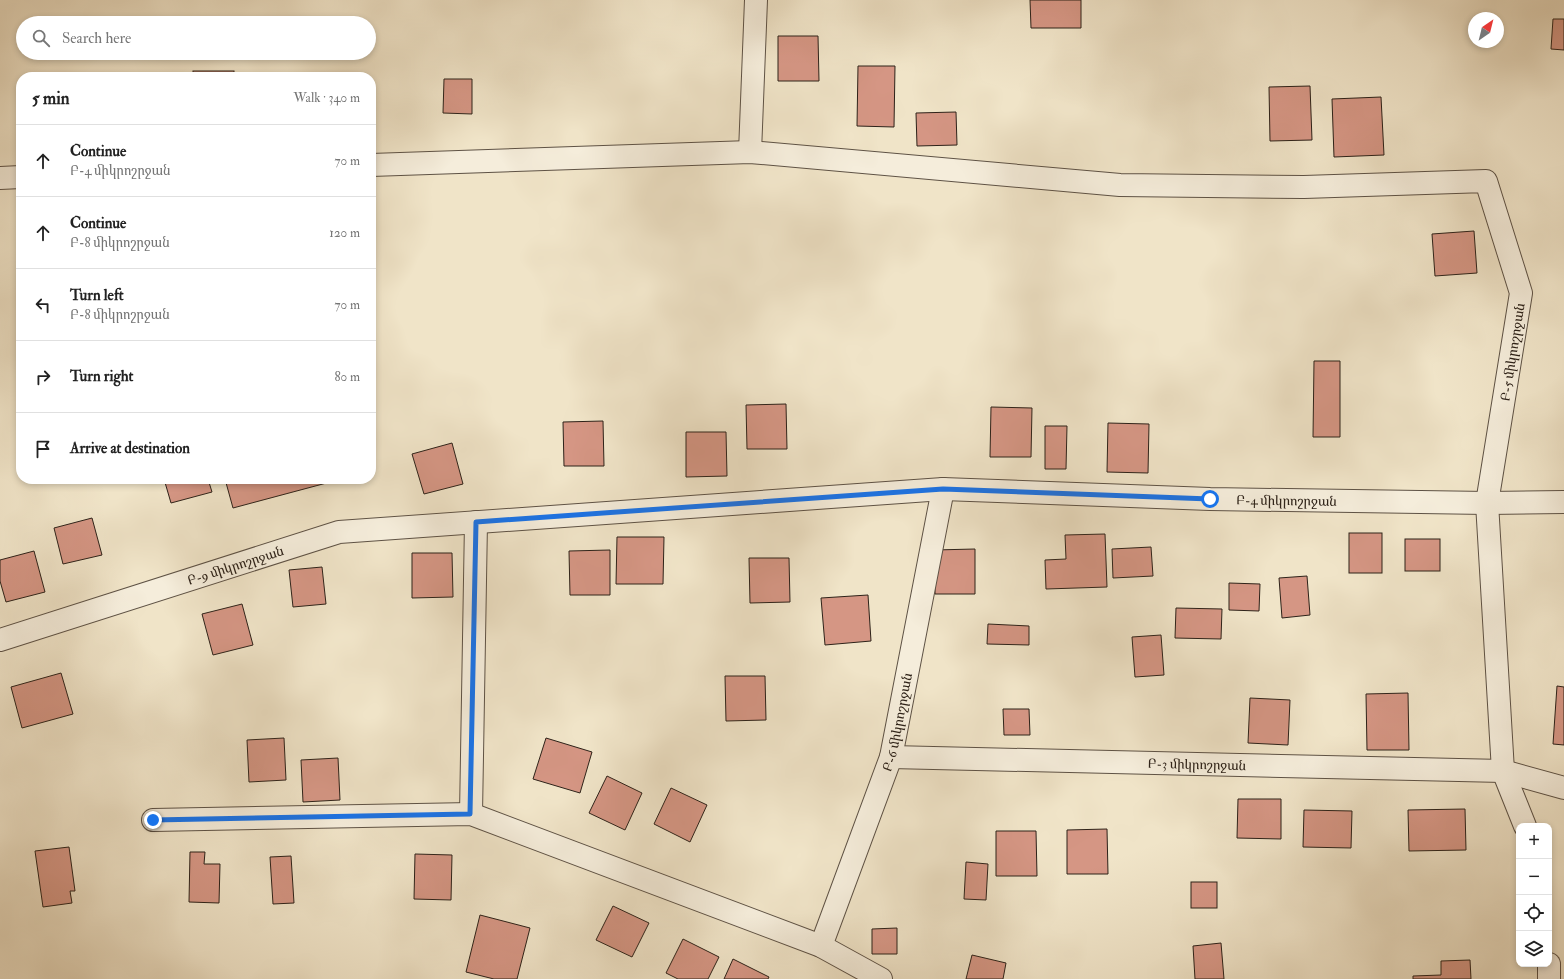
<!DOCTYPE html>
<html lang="en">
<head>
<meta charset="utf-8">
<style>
  body { margin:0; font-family:"IM FELL Double Pica","Noto Serif Armenian",serif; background:#f2f2f2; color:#222 }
  .controls { position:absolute; right:12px; bottom:12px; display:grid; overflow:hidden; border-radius:8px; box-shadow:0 2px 6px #0003 }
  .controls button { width:36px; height:36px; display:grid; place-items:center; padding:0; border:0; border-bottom:1px solid #e0e0e0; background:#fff; color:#222; font:20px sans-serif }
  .compass { position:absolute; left:1468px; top:12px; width:36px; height:36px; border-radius:50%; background:#fff; box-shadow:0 2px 6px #0003; rotate:35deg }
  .stop { position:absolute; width:12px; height:12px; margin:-9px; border:3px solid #1a73e8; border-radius:50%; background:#fff }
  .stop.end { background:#1a73e8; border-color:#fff; box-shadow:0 1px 4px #0008 }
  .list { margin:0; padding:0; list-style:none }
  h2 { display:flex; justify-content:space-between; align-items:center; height:52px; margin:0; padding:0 16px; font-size:17px }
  h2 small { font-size:13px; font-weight:400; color:#767676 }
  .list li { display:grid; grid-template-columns:26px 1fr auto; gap:12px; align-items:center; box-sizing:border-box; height:72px; padding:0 16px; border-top:1px solid #e0e0e0 }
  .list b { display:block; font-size:15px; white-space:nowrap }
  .list p { margin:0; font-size:13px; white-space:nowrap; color:#767676 }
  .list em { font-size:13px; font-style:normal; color:#767676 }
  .icon { flex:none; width:22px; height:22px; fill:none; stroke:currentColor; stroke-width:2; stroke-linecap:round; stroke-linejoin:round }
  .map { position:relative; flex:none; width:1564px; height:979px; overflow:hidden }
  .search { position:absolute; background:#fff; box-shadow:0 2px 6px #0003; left:16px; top:16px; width:360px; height:44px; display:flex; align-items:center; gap:10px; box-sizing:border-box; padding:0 14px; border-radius:22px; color:#767676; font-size:15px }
  .panel { position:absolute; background:#fff; box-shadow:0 2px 6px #0003; left:16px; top:72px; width:360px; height:412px; border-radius:16px }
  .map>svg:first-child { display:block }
  .building { fill:#d59684; stroke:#2d2219 }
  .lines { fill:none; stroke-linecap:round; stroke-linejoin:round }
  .street-casing { stroke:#5e5245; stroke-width:24 }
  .street { stroke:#f5eddb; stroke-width:22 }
  .route { stroke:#1a73e8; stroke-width:5 }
  .labels { text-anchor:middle; stroke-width:3; stroke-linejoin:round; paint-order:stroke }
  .street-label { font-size:13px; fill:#2d2219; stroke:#f5eddb }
</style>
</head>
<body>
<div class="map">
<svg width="1564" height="979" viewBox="0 0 1564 979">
  <rect width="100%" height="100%" fill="#f0e4c8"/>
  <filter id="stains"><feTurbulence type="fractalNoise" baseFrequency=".005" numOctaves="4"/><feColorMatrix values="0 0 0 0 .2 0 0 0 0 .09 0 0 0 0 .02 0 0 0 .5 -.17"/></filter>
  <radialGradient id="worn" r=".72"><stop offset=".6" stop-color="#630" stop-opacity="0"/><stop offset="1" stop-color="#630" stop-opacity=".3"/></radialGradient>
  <g class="building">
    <polygon points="1030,0 1081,0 1081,28 1031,28"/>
    <polygon points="1553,19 1564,19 1564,50 1551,49"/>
    <polygon points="778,36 818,36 819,81 778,81"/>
    <polygon points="858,66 895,66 894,127 857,126"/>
    <rect x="193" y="71" width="41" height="6"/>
    <polygon points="444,79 472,79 472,114 443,113"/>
    <polygon points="1310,86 1312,140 1270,141 1269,87"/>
    <polygon points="1381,97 1384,155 1334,157 1332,99"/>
    <polygon points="956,112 957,145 917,146 916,113"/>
    <polygon points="1474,231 1477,273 1435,276 1432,234"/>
    <polygon points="1314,361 1340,361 1340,437 1313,437"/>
    <polygon points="786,404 787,449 747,449 746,405"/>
    <polygon points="991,407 1032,408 1031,457 990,457"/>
    <polygon points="603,421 604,466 564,466 563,422"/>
    <polygon points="1108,423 1149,424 1148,473 1107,472"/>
    <polygon points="1045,426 1067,426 1066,469 1045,469"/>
    <polygon points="686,432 726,432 727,476 686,477"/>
    <polygon points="452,443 463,484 424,494 412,454"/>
    <polygon points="164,479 208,479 212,492 171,503"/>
    <polygon points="225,479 333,479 334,481 233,508"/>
    <polygon points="92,518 102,555 63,564 54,528"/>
    <rect x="1349" y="533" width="33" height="40"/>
    <polygon points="1105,534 1107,587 1046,589 1045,560 1066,559 1065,535"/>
    <polygon points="617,537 664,537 663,584 616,584"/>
    <rect x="1405" y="539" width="35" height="32"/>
    <polygon points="1151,547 1153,576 1113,578 1112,549"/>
    <polygon points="975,549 975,594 935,594 934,550"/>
    <polygon points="610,550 610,595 570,595 569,551"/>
    <polygon points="34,551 45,592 6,602 0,581 0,560"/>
    <polygon points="412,553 452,553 453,597 412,598"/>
    <polygon points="749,558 789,558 790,602 750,603"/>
    <polygon points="322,567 326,604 293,607 289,570"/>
    <polygon points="1307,576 1310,615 1282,618 1279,578"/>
    <polygon points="1229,583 1260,584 1259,611 1229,610"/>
    <polygon points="868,595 871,641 825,645 821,598"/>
    <polygon points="242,604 253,645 213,655 202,614"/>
    <polygon points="1176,608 1222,609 1221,639 1175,638"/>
    <polygon points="988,624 1029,626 1029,645 987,644"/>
    <polygon points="1161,635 1164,675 1135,677 1132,637"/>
    <polygon points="61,673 73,714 22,728 11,687"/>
    <polygon points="725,676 765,676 766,720 726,721"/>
    <polygon points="1557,686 1564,687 1564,745 1553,744"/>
    <polygon points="1408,693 1409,750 1367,750 1366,694"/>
    <polygon points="1250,698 1290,700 1288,745 1248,743"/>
    <polygon points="1003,709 1029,709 1030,735 1004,735"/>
    <polygon points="284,738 286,780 249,782 247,740"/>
    <polygon points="546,738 592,752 580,793 533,779"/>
    <polygon points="338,758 340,800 303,802 301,760"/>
    <polygon points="607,776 642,793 625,830 589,813"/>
    <polygon points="671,788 707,805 690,842 654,824"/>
    <polygon points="1238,799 1281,799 1281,839 1237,838"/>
    <polygon points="1465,809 1466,850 1409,851 1408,810"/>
    <polygon points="1304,810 1352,811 1351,848 1303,847"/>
    <polygon points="1107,829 1108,874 1067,874 1067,830"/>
    <polygon points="996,831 1036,831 1037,876 996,876"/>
    <polygon points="69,847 75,891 70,891 72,903 43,907 35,851"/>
    <polygon points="190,852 205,852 204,864 220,864 219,903 189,902"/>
    <polygon points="415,854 452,855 451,900 414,899"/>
    <polygon points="291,856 294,903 273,904 270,857"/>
    <polygon points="966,862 988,864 986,900 964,899"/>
    <rect x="1191" y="882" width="26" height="26"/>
    <polygon points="613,906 649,923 632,957 596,940"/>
    <polygon points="480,915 530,928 517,979 494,979 466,972"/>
    <polygon points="897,928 897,954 872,954 872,929"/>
    <polygon points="683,939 719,957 708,979 678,979 666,973"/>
    <polygon points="1221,943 1224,979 1195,979 1193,946"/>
    <polygon points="972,955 1006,963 1003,979 966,979"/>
    <polygon points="733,959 769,977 768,979 724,979"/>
    <polygon points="1470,960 1471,979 1413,979 1413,976 1441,975 1441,961"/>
  </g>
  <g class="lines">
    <defs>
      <g id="street">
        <polyline points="750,152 756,0"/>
        <polyline points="371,165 750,152 1120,185 1304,187 1486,181 1521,293 1487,503 1503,771 1525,826"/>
        <polyline points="0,178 21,177"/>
        <path id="s1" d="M0,640L339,532L943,489L1210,499L1487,503L1564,502"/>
        <path id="s2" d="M891,757L1503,771L1564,788"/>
        <polyline points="471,814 476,522"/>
        <polyline points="153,820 471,814 821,946 881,979"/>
        <path id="s3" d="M821,946L891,757L943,489"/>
        <polyline points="1549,964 1549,979"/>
      </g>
    </defs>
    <use href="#street" class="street-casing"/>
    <use href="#street" class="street"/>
  </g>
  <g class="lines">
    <polyline class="route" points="153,820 470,814 476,522 943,489 1210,499"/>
  </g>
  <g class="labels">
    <g class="street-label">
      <text transform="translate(1512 352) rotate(-81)" y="5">Բ-5 միկրոշրջան</text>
      <text dy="5" stroke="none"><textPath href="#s1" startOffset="1305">Բ-4 միկրոշրջան</textPath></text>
      <text dy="5" stroke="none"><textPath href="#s1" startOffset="247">Բ-9 միկրոշրջան</textPath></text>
      <text dy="5" stroke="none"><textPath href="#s3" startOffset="237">Բ-6 միկրոշրջան</textPath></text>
      <text dy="5" stroke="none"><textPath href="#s2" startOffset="306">Բ-3 միկրոշրջան</textPath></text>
    </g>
  </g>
  <rect width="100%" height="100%" filter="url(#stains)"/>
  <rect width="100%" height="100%" fill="url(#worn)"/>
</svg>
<div class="controls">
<button>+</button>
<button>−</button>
<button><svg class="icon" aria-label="locate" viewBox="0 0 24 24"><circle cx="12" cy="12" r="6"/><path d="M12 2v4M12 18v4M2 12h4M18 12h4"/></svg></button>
<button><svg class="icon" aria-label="layers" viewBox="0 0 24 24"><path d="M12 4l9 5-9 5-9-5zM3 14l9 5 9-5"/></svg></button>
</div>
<svg class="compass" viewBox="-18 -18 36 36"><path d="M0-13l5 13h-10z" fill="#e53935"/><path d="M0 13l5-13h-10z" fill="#767676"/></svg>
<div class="stop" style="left:1210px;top:499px"></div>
<div class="stop end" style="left:153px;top:820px"></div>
<div class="search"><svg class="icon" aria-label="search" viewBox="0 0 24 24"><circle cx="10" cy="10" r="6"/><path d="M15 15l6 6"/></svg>Search here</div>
<section class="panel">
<h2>5 min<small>Walk · 340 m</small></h2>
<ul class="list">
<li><svg class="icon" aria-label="ahead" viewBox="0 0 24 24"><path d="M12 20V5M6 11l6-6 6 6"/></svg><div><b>Continue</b><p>Բ-4 միկրոշրջան</p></div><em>70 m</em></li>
<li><svg class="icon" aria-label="ahead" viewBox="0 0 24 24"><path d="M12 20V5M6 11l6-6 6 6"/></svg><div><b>Continue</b><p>Բ-8 միկրոշրջան</p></div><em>120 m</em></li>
<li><svg class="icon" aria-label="left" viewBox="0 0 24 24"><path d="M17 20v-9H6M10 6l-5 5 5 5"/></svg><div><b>Turn left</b><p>Բ-8 միկրոշրջան</p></div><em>70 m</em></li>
<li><svg class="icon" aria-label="right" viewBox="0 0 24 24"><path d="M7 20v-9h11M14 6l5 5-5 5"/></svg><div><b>Turn right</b></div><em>80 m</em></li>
<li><svg class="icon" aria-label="arrive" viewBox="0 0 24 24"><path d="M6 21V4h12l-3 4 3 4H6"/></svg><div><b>Arrive at destination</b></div></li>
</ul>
</section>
</div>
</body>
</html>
